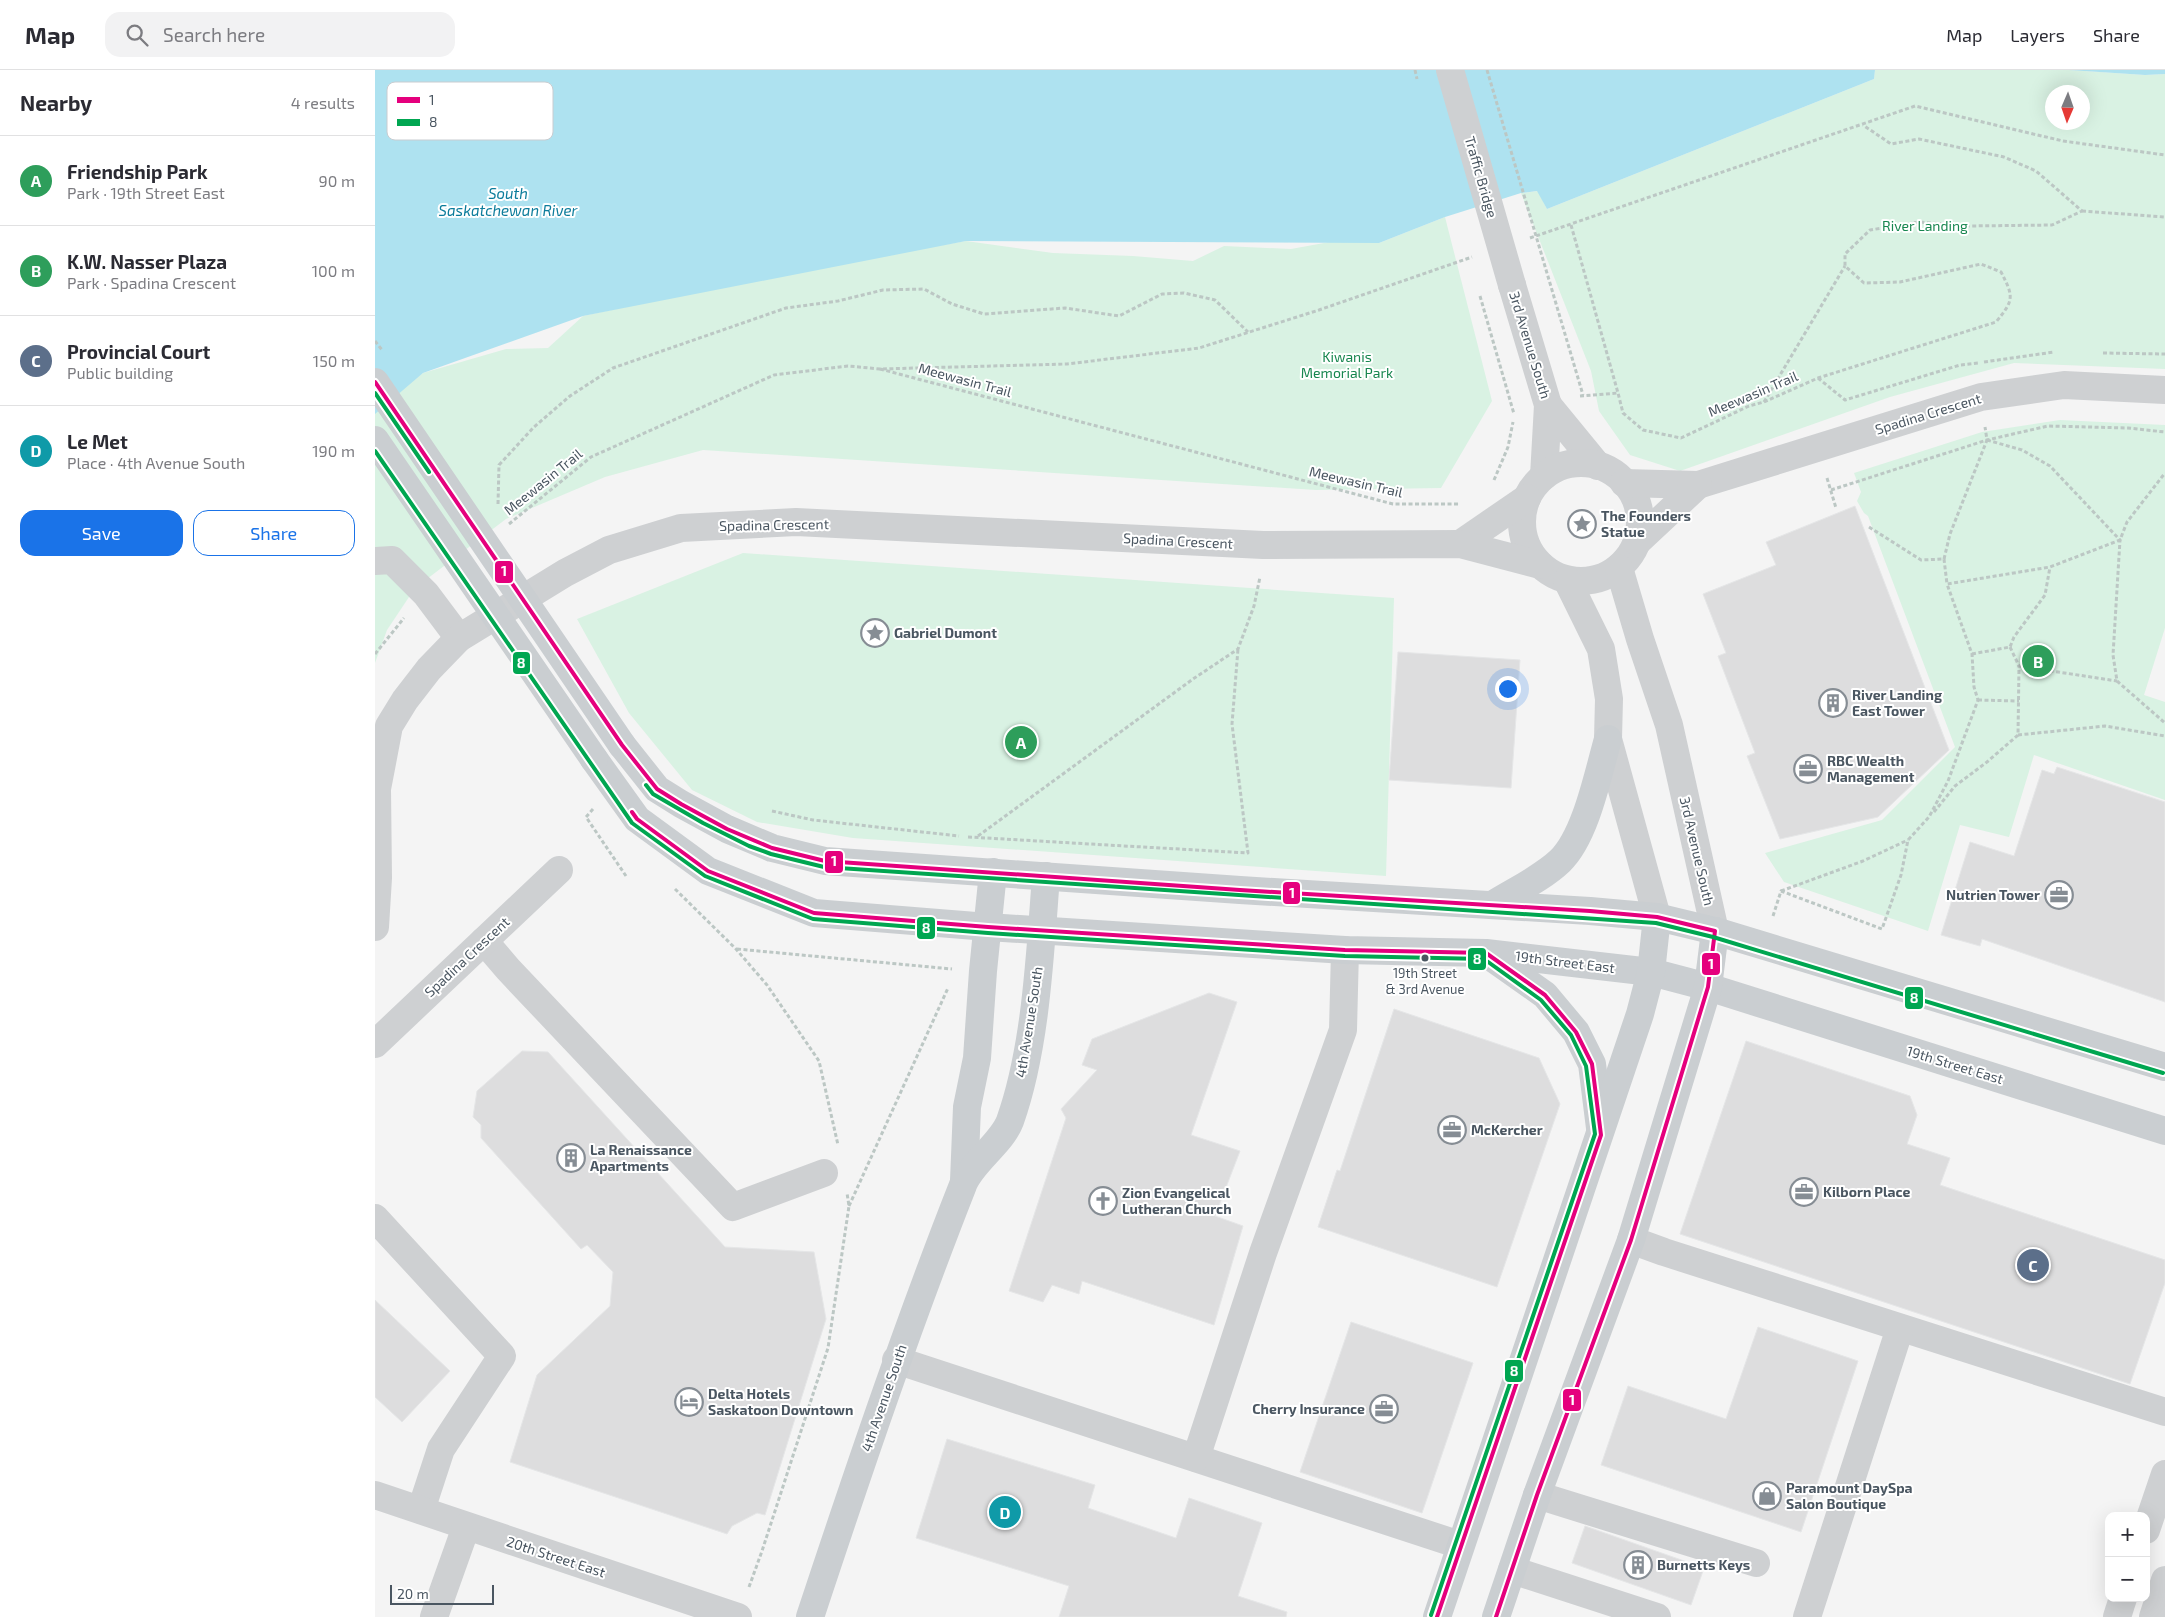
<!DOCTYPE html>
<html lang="en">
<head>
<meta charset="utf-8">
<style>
  body { margin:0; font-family:"Exo 2",sans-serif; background:#f2f2f3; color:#2b2b33 }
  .controls { position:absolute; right:15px; bottom:15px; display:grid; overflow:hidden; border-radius:10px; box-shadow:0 5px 20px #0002 }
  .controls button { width:45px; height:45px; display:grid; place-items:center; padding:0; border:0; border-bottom:1px solid #e1e1e2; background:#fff; color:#2b2b33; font:25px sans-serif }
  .compass { position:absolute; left:1670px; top:15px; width:45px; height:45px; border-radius:50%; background:#fff; box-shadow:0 5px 20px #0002; rotate:182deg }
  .scale { position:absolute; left:15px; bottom:12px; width:104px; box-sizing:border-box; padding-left:5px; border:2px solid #4a5661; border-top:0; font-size:14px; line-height:18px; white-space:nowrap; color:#4a5661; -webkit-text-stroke:4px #fff; paint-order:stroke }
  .you { position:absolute; left:1132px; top:618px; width:18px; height:18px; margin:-12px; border:4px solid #fff; border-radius:50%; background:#1a73e8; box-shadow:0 0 0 8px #1a73e833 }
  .badge { display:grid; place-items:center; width:32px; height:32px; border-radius:50%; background:#1a73e8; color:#fff; font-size:16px; font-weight:700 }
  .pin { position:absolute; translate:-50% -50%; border:2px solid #fff; box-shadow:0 1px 5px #0006 }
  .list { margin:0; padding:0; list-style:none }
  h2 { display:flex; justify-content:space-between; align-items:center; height:65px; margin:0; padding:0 20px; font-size:21px }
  h2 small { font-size:16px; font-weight:400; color:#7c7c81 }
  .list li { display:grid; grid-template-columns:32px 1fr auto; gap:15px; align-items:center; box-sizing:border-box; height:90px; padding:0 20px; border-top:1px solid #e1e1e2 }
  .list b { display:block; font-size:19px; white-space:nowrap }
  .list p { margin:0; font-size:16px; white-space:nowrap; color:#7c7c81 }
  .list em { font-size:16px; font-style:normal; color:#7c7c81 }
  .actions { display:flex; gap:10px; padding:15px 20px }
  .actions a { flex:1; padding:11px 0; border:1px solid #1a73e8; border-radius:15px; text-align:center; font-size:18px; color:#1a73e8 }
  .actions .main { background:#1a73e8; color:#fff }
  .icon { flex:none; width:28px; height:28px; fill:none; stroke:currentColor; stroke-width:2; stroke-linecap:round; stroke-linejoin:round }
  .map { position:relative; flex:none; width:1790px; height:1547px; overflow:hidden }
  header { display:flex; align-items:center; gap:30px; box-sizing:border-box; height:70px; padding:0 25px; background:#fff; border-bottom:1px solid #e1e1e2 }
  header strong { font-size:24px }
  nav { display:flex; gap:28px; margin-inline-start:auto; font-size:18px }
  .search { width:350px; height:45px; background:#f2f2f3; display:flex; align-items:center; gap:12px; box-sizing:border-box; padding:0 18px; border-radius:15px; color:#7c7c81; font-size:19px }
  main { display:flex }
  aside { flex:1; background:#fff }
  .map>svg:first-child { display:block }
  .green { fill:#d9f2e3; fill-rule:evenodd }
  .water { fill:#aee2f0 }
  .building { fill:#ddddde; stroke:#e5e6e7 }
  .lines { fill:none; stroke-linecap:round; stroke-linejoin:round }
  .path { stroke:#bcc7c4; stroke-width:3; stroke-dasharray:4 2.5; stroke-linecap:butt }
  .minor { stroke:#ced0d2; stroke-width:28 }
  .major { stroke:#caced1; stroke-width:28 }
  .path-bridge { stroke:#bcc7c4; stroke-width:3; stroke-dasharray:4 2.5; stroke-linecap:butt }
  .minor-bridge { stroke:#ced0d2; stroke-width:28 }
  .major-bridge { stroke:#caced1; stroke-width:28 }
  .bus-1-casing { stroke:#fff; stroke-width:8 }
  .bus-2-casing { stroke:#fff; stroke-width:8 }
  .bus-1 { stroke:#e5007d; stroke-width:4 }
  .bus-2 { stroke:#00a651; stroke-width:4 }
  .bus-dot { fill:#4a5661; stroke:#fff; stroke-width:2 }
  .labels { text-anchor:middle; stroke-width:4; stroke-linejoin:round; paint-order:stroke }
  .bus-label { font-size:13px; fill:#4a5661; stroke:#fff }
  .street-label { font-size:14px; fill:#4a5661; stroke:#fff }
  .park-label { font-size:14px; fill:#17864f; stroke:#fff }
  .poi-label { font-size:14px; font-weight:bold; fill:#4a5661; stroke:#fff; text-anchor:start }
  .water-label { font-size:15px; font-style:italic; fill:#0c7c9b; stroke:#fff }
  .key { fill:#fff; stroke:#c9ccd0; stroke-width:1 }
  .key-label { font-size:14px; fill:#4a5661 }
  .line-badge { stroke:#fff; stroke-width:2 }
  .badge-label { font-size:14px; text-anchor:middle; font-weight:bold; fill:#fff }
</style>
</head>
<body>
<header>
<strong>Map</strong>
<div class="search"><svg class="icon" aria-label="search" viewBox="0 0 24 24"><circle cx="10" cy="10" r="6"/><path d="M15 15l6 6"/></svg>Search here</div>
<nav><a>Map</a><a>Layers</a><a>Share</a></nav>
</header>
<main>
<aside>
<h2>Nearby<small>4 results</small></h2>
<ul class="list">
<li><span class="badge" style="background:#2e9e5b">A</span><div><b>Friendship Park</b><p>Park · 19th Street East</p></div><em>90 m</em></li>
<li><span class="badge" style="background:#2e9e5b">B</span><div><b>K.W. Nasser Plaza</b><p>Park · Spadina Crescent</p></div><em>100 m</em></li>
<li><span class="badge" style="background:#5c6f8a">C</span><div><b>Provincial Court</b><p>Public building</p></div><em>150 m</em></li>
<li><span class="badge" style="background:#0f9aa8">D</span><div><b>Le Met</b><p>Place · 4th Avenue South</p></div><em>190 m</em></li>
</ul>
<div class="actions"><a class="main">Save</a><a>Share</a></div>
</aside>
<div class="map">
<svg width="1790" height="1547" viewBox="0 0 1790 1547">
  <rect width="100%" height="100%" fill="#f4f4f4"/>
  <g class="green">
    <path d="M1500,0H1694L1770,5L1790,4V299L1639,293L1515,327L1305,401L1255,385L1224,341L1216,301L1146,123L1163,121L1172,139L1499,9ZM1678,22H1708V52H1678Z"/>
    <polygon points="1070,147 1117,331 1066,418 941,420 328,380 230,407 131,449 40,518 12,560 0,593 0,341 48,303 131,279 173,278 208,246 429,199 591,171 678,183 758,186 818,191 849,176 916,179 971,169 1004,173"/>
    <polygon points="1685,350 1790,355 1790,558 1769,625 1790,632 1790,730 1659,685 1634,767 1585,755 1553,861 1409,812 1390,783 1507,750 1580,677 1493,446 1489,443 1482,431 1486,422 1479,403 1607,362"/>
    <polygon points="368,483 1019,528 1011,806 478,768 382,752 317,720 254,643 202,549"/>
  </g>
  <g class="water">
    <polygon points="0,0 1500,0 1499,9 1172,139 1162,121 1146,123 1070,147 1004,173 591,171 208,246 48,303 0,344"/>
    <polygon points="1694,0 1790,0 1790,4 1770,5"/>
  </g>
  <g class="building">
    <polygon points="1480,436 1574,680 1503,747 1405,769 1372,686 1380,683 1343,586 1351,583 1328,524 1401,495 1391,472"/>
    <polygon points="1023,582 1145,590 1136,718 1014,710"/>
    <polygon points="1682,697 1790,732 1790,932 1607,869 1605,876 1566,865 1595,772 1639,786 1667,700 1679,704"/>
    <polygon points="834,923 862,932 816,1065 865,1081 840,1146 868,1156 839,1255 707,1211 704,1224 677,1215 668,1232 634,1221 691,1048 686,1039 722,1000 707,995 717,969"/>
    <polygon points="1019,939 1164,988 1185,1034 1122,1217 943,1157 962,1100 965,1101"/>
    <polygon points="1371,971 1535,1026 1542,1045 1532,1074 1575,1088 1565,1115 1790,1190 1790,1213 1755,1314 1305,1164"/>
    <polygon points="147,981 173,982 350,1177 439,1182 451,1249 390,1445 382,1443 357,1456 352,1464 135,1392 162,1305 235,1236 238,1202 212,1175 206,1179 106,1068 106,1055 98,1047 102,1021"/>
    <polygon points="0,1230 75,1301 27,1352 0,1327"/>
    <polygon points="976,1252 1098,1293 1047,1443 925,1402"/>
    <polygon points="1383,1257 1483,1291 1426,1462 1226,1395 1253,1316 1351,1349"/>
    <polygon points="572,1369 720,1415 713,1438 801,1468 814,1428 887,1453 863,1526 912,1542 911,1547 684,1547 694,1516 541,1468"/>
    <polygon points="1210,1456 1329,1498 1316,1535 1197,1493"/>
  </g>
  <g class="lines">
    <g class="path">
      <polyline points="1707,141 1790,147"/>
      <polyline points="1196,155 1243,323"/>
      <polyline points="1155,168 1540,36 1688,71 1790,85"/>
      <polyline points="1728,283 1790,284"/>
      <polyline points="1609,292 1679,282"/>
      <polyline points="505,299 1018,434 1084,434"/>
      <polyline points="1443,308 1470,330 1585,295 1603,293"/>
      <path d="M1205,326L1243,323L1248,343L1268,360L1306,368L1374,336L1389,332L1443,308L1621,252C1639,230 1639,227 1626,202L1606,194L1525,212L1489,213L1470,196V184L1495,160L1544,152L1592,156L1677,155L1707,141L1661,101L1629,87L1544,69L1516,74L1488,55"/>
      <polyline points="1389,332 1470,196"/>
      <polyline points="1612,370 1647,380 1675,396 1745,470 1738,585 1742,611 1790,653"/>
      <polyline points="1452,408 1461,438"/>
      <polyline points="1119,410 1133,377 1138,352"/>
      <polyline points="1456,420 1612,370 1673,356 1753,358 1790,362"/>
      <polyline points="123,434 124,395 159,357 195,326 238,298 411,238 463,231 508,220 549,219 577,234 609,244 690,238 744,246 787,224 809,223 840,230 873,262"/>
      <polyline points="134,454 216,387 399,305 473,296 505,299 692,294 824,278 944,240 1097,187"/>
      <polyline points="1494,457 1546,490 1569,489 1572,514 1675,497 1745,470 1752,452 1790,403"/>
      <polyline points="1569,489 1575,464 1612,370 1610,357"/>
      <polyline points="1635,577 1644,596 1742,611"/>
      <polyline points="0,584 29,548"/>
      <polyline points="1597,584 1635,577 1639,567 1670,525 1675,497"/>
      <polyline points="1603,630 1644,631"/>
      <polyline points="1643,665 1730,656 1790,666"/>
      <polyline points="218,739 211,747 251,806"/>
      <polyline points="397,741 438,750 584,766"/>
      <polyline points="1559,742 1580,716 1612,692 1643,665 1644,596"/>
      <polyline points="603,766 818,609 863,579 879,536 885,507"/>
      <polyline points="593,767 873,783 857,654 863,579"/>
      <polyline points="300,819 361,879 392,915 444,991 463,1075"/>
      <polyline points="1406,821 1488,791 1533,770"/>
      <polyline points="1398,846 1406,821 1507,859 1526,805 1533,770 1554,747 1573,711 1603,630 1599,617 1597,584 1572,514"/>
      <polyline points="362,879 577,899"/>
      <polyline points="474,1136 573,918"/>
      <polyline points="374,1517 387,1481 453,1278 474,1136 472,1123"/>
    </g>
    <g class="minor">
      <polyline points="1137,215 1173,335 1169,406"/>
      <polyline points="1173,335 1223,396"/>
      <circle cx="1206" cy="452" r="59"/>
      <polyline points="1249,413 1323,415 1606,327 1689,315 1790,320"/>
      <polyline points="1262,472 1323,415"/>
      <polyline points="1085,474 1152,428"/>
      <polyline points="0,491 17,490 51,524 84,568"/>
      <polyline points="1244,498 1265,569 1294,655 1340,861"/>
      <polyline points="1192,510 1226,579 1234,629 1233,669 1282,847"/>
      <polyline points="0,857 3,808 2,719 14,656 30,630 54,599 84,568 190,503 234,480 306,458 421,452 888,475 1085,474 1165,495"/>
      <polyline points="109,871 133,899 358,1137 449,1103"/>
      <polyline points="0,974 184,800"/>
      <polyline points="0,1148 127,1286 66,1379 46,1440"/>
      <polyline points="1256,1170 1289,1182 1790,1342"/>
      <polyline points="521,1290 1085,1475"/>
      <polyline points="821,1388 888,1183 968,960 970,880"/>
      <polyline points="0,1425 363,1547"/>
      <polyline points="1162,1425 1381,1493"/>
      <polyline points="1771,1460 1790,1404"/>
      <polyline points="1137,1500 1282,1547"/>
      <polyline points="59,1547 91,1457"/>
      <polyline points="1432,1547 1525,1258"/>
      <polyline points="1742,1547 1748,1528"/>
      <polyline points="1778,1547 1790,1510"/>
    </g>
    <g class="major">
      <polyline points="247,675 282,719 306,734 352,759 397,778 450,791 865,820 1215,841 1282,847 1340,861 1790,997"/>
      <polyline points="219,689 262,749 333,801 439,843 613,857 970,880 1111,883 1276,902 1333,917 1790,1061"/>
      <path d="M1117,835C1139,821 1166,809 1185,791C1211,766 1223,704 1233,669"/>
      <polyline points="1112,884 1170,925 1201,962 1217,994 1225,1058"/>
      <polyline points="589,1111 592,1037 602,988 608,901 618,802"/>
      <path d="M435,1547C483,1402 532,1257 588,1115C596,1093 627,1073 635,1051C661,978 665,884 671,806"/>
      <polyline points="1062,1547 1265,944 1276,902 1282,847"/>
      <polyline points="1121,1547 1162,1425 1256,1170 1333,917 1340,861"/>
    </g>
    <g class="path-bridge">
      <polyline points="1040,0 1042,9"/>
      <polyline points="1112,0 1208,325"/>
      <polyline points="1105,226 1139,344"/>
      <polyline points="0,271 7,280"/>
    </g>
    <polyline class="minor-bridge" points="1075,0 1137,215"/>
    <g class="major-bridge">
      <polyline points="0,312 247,675"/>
      <polyline points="0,370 219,689"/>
    </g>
    <defs>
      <g id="bus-1">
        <polyline points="0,312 247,675 282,719 306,734 352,759 397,778 450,791 865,820 1215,841 1282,847 1340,861 1333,917 1256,1170 1162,1425 1121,1547"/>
        <polyline points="257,742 262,749 333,801 439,843 613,857 970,880 1111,883 1170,925 1201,962 1217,994 1226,1065 1062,1547"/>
      </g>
      <g id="bus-2">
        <polyline points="0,323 54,402"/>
        <polyline points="0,381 257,753 330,806 438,849 613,863 970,886 1109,889 1166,930 1196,965 1211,996 1220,1064 1056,1545"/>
        <polyline points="271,715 278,724 328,753 374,776 396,784 449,797 1281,853 1338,867 1788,1003"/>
      </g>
    </defs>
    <use href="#bus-1" class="bus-1-casing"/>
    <use href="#bus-2" class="bus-2-casing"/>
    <use href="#bus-1" class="bus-1"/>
    <use href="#bus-2" class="bus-2"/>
  </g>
  <defs>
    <symbol id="sight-ring" viewBox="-11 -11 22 22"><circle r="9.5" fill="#fff" stroke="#868d94" stroke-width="1.5"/><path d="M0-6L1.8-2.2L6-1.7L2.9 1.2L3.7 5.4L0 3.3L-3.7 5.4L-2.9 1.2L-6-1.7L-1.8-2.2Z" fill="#868d94"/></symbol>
    <symbol id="building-ring" viewBox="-11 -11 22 22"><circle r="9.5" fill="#fff" stroke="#868d94" stroke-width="1.5"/><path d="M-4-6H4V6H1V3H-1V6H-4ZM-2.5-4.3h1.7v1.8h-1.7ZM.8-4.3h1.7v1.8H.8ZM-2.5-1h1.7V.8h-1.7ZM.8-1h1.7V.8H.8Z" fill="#868d94"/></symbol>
    <symbol id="office-ring" viewBox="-11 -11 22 22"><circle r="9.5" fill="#fff" stroke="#868d94" stroke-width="1.5"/><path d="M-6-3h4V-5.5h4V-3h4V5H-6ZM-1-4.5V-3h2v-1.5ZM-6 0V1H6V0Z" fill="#868d94"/></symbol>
    <symbol id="church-ring" viewBox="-11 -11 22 22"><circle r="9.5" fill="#fff" stroke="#868d94" stroke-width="1.5"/><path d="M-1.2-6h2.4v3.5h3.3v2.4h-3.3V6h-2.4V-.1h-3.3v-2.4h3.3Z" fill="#868d94"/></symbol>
    <symbol id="hotel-ring" viewBox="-11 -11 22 22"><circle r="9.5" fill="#fff" stroke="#868d94" stroke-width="1.5"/><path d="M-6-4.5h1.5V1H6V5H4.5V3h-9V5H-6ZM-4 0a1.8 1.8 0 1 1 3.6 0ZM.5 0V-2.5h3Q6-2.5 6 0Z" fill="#868d94"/></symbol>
    <symbol id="shop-ring" viewBox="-11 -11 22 22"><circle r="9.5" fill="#fff" stroke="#868d94" stroke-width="1.5"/><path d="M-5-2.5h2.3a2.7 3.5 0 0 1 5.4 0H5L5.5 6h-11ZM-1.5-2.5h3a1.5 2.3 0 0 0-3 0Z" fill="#868d94"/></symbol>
  </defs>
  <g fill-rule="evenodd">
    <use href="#sight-ring" x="1191" y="438" width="32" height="32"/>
    <use href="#sight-ring" x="484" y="547" width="32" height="32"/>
    <use href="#building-ring" x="1442" y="617" width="32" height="32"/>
    <use href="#office-ring" x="1417" y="683" width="32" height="32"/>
    <use href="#office-ring" x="1668" y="809" width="32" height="32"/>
    <use href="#office-ring" x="1061" y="1044" width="32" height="32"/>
    <use href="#building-ring" x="180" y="1072" width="32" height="32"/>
    <use href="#office-ring" x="1413" y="1106" width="32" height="32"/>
    <use href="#church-ring" x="712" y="1115" width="32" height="32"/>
    <use href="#hotel-ring" x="298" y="1316" width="32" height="32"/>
    <use href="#office-ring" x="993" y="1323" width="32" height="32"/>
    <use href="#shop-ring" x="1376" y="1410" width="32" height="32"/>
    <use href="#building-ring" x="1247" y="1479" width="32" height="32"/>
  </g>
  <circle class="bus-dot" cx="1050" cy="888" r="4.5"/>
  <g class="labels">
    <g class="bus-label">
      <text x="1050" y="908">19th Street<tspan x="1050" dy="16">&amp; 3rd Avenue</tspan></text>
    </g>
    <g class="street-label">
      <text transform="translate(1106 107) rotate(74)" y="5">Traffic Bridge</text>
      <text transform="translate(1155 275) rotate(73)" y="5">3rd Avenue South</text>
      <text transform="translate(590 310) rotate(15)" y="5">Meewasin Trail</text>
      <text transform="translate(1378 324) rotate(-23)" y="5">Meewasin Trail</text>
      <text transform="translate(1553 344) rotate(-17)" y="5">Spadina Crescent</text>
      <text transform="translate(168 412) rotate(-39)" y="5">Meewasin Trail</text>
      <text transform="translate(981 412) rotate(13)" y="5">Meewasin Trail</text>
      <text transform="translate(399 455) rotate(-1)" y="5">Spadina Crescent</text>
      <text transform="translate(803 471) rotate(3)" y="5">Spadina Crescent</text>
      <text transform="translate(1322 781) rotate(77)" y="5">3rd Avenue South</text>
      <text transform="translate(92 887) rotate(-43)" y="5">Spadina Crescent</text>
      <text transform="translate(1190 892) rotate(7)" y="5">19th Street East</text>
      <text transform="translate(654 952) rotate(-81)" y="5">4th Avenue South</text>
      <text transform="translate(1580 995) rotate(17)" y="5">19th Street East</text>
      <text transform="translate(509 1328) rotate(-71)" y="5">4th Avenue South</text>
      <text transform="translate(181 1487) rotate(18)" y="5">20th Street East</text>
    </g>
    <g class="park-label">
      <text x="1550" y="161">River Landing</text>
      <text x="972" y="292">Kiwanis<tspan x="972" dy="16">Memorial Park</tspan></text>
    </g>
    <g class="poi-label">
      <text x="1226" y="451">The Founders<tspan x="1226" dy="16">Statue</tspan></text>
      <text x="519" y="568">Gabriel Dumont</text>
      <text x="1477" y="630">River Landing<tspan x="1477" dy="16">East Tower</tspan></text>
      <text x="1452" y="696">RBC Wealth<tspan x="1452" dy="16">Management</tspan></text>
      <text x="1665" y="830" text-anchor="end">Nutrien Tower</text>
      <text x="1096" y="1065">McKercher</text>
      <text x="215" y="1085">La Renaissance<tspan x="215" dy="16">Apartments</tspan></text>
      <text x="1448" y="1127">Kilborn Place</text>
      <text x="747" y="1128">Zion Evangelical<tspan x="747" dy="16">Lutheran Church</tspan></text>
      <text x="333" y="1329">Delta Hotels<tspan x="333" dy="16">Saskatoon Downtown</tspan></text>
      <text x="990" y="1344" text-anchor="end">Cherry Insurance</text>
      <text x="1411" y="1423">Paramount DaySpa<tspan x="1411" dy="16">Salon Boutique</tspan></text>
      <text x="1282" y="1500">Burnetts Keys</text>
    </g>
    <g class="water-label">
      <text x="133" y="129">South<tspan x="133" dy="17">Saskatchewan River</tspan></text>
    </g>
  </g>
  <rect x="12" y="12" width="166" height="58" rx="8" class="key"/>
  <rect x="22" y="27" width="23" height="6" fill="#e5007d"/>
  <rect x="22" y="49" width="23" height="7" fill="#00a651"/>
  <g class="key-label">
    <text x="54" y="35">1</text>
    <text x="54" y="57">8</text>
  </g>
  <g class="line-badge">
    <rect x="119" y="490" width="20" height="24" rx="5" fill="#e5007d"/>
    <rect x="137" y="581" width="19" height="24" rx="5" fill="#00a651"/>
    <rect x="449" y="780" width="20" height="24" rx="5" fill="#e5007d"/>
    <rect x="907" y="811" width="19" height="24" rx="5" fill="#e5007d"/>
    <rect x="541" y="846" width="20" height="24" rx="5" fill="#00a651"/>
    <rect x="1092" y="877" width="20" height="24" rx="5" fill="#00a651"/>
    <rect x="1326" y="882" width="20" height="24" rx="5" fill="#e5007d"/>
    <rect x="1529" y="916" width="20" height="24" rx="5" fill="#00a651"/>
    <rect x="1129" y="1289" width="20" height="24" rx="5" fill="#00a651"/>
    <rect x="1187" y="1318" width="20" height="24" rx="5" fill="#e5007d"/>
  </g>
  <g class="badge-label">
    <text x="129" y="506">1</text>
    <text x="146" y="598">8</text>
    <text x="459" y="796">1</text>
    <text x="917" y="828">1</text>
    <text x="551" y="863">8</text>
    <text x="1102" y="894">8</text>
    <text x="1336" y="899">1</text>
    <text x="1539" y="933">8</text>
    <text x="1139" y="1306">8</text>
    <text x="1197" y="1335">1</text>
  </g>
</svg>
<div class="controls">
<button>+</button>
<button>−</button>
</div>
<svg class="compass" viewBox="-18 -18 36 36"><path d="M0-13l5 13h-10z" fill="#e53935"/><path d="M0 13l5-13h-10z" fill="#7c7c81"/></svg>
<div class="scale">20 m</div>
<div class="you"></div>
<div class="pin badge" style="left:646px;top:672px;background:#2e9e5b">A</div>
<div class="pin badge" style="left:1663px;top:591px;background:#2e9e5b">B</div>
<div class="pin badge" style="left:1658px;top:1195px;background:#5c6f8a">C</div>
<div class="pin badge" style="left:630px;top:1442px;background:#0f9aa8">D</div>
</div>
</main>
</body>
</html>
